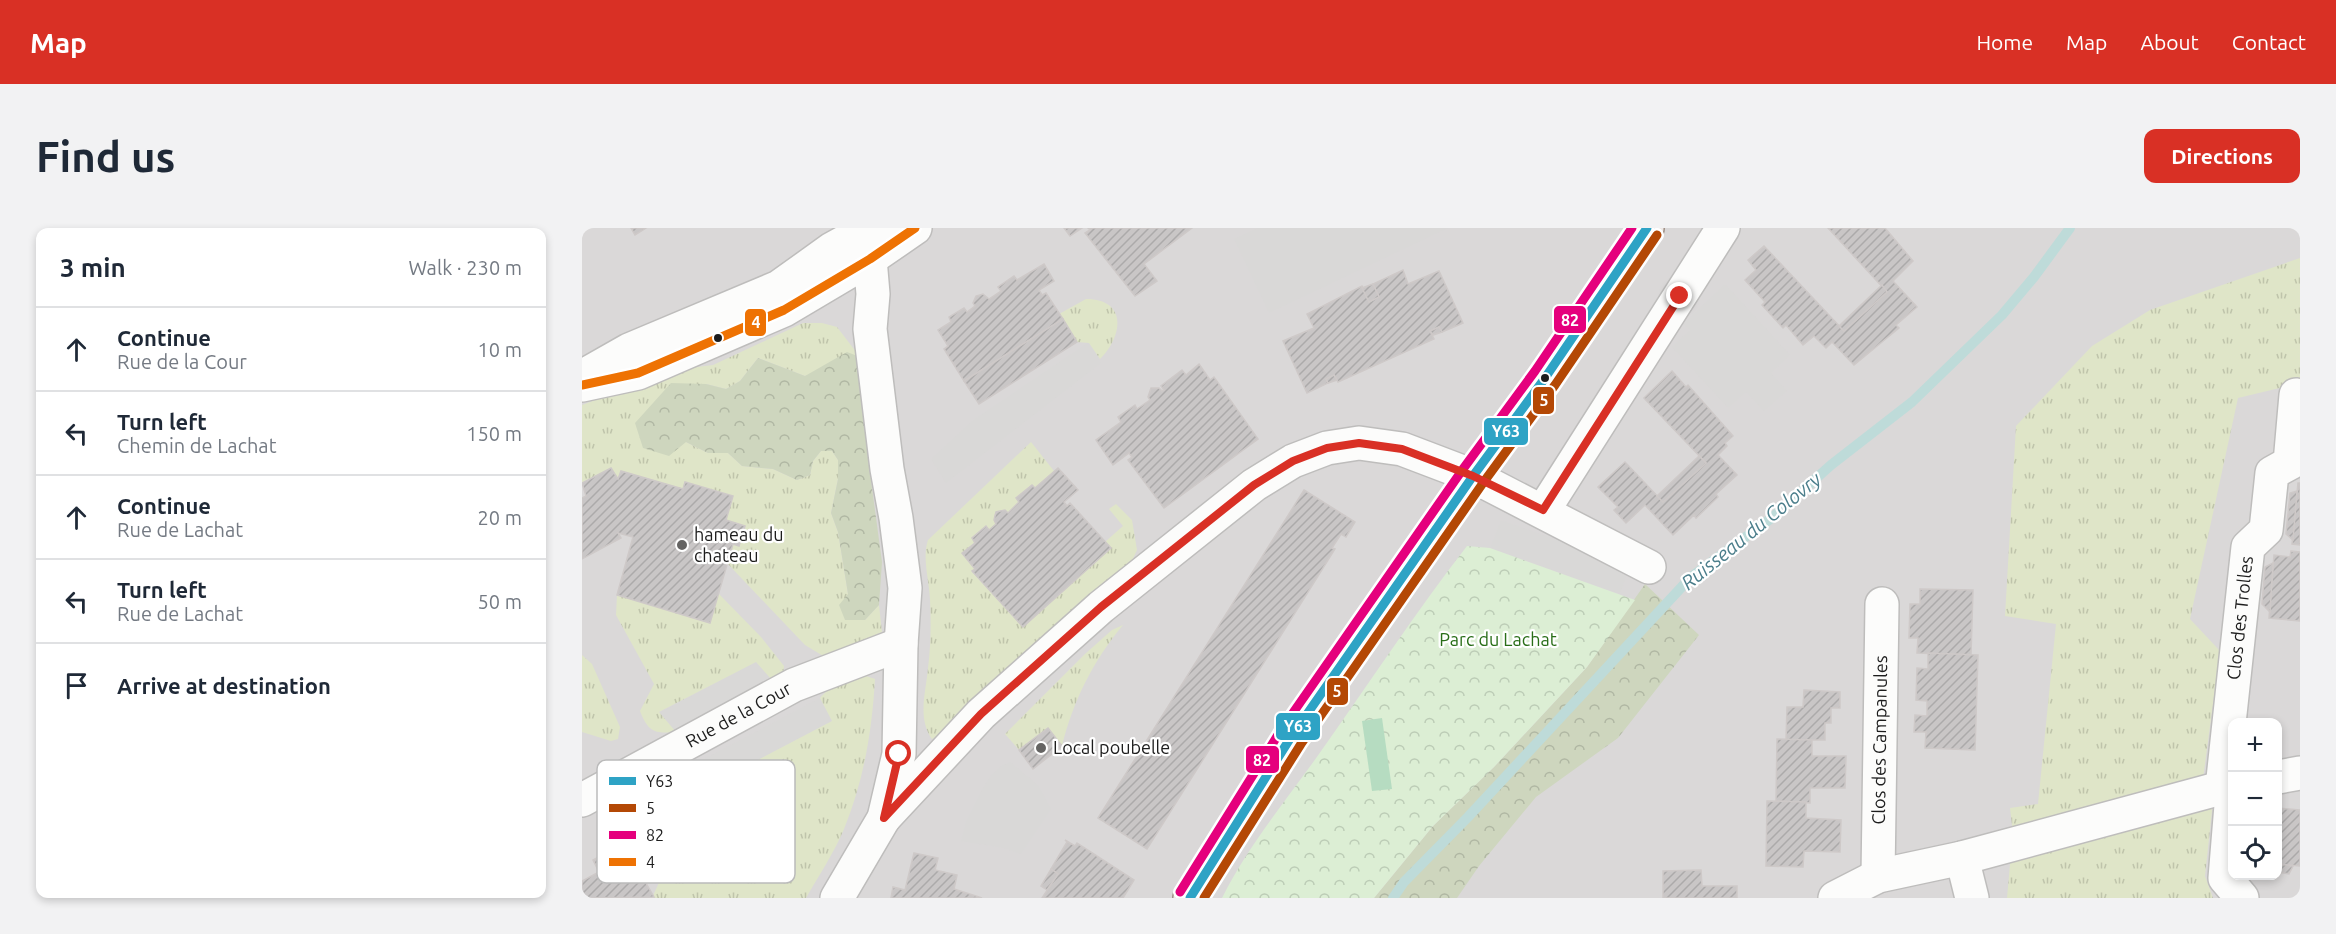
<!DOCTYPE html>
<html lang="en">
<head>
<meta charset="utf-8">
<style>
  body { margin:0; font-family:Ubuntu,sans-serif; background:#f2f2f3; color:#1f2937 }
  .controls { position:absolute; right:18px; bottom:18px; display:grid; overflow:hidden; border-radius:12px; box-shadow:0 3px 9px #0003 }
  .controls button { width:54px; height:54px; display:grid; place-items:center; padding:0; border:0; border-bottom:2px solid #e0e1e3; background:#fff; color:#1f2937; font:30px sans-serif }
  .stop { position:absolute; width:18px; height:18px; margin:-14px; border:4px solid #d93025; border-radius:50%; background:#fff }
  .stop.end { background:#d93025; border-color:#fff; box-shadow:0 2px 6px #0008 }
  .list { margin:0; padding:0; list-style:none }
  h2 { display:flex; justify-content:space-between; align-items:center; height:78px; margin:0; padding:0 24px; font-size:26px }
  h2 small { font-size:20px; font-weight:400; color:#747a83 }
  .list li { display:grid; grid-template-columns:39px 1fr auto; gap:18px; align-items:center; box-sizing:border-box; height:84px; padding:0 24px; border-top:2px solid #e0e1e3 }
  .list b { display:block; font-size:22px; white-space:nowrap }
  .list p { margin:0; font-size:20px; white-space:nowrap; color:#747a83 }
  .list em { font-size:20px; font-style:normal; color:#747a83 }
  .icon { flex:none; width:33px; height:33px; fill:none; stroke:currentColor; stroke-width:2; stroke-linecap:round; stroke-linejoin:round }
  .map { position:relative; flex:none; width:1718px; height:670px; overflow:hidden; border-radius:12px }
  header { display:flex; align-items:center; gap:36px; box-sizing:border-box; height:84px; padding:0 30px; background:#d93025; color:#fff }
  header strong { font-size:28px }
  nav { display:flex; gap:33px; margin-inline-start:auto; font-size:21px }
  .intro { display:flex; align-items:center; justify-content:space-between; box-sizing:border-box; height:144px; padding:0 36px }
  h1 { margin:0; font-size:42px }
  .button { padding:15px 27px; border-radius:12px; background:#d93025; color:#fff; font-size:21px; font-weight:700 }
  main { display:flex; gap:36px; padding:0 36px }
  aside { flex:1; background:#fff; border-radius:12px; box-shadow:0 3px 9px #0003 }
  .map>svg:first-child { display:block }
  .residential { fill:#dad8d8; fill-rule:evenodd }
  .religious { fill:#d9d8d7 }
  .grass { fill:url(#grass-tufts) }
  .forest { fill:url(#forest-crowns) }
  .park { fill:url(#park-crowns) }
  .pitch { fill:#b6dcc1 }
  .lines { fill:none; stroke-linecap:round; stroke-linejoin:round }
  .stream { stroke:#bedbd9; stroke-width:10 }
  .building { fill:url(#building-hatch); stroke:#cec9c8; stroke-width:1.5 }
  .minor-casing { stroke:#bebdbc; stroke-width:36 }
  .major-casing { stroke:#9e8f86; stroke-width:36 }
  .minor { stroke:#fcfcfb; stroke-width:33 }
  .major { stroke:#eee8e5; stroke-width:33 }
  .bus-1-casing { stroke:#fff; stroke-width:14 }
  .bus-2-casing { stroke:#fff; stroke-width:14 }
  .bus-3-casing { stroke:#fff; stroke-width:14 }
  .bus-4-casing { stroke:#fff; stroke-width:14 }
  .bus-1 { stroke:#2ea3c5; stroke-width:9 }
  .bus-2 { stroke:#b44805; stroke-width:9 }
  .bus-3 { stroke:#e5007d; stroke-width:9 }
  .bus-4 { stroke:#ee7203; stroke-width:9 }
  .route { stroke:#d93025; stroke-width:8 }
  .bus-dot { fill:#1d1d1d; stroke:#fff; stroke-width:2 }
  .poi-dot { fill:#656463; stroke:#fff; stroke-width:2 }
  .labels { text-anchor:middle; stroke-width:4.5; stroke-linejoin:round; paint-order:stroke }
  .poi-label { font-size:18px; fill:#1d1d1d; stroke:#fff; text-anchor:start }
  .street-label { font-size:18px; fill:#1d1d1d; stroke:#fff }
  .park-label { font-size:18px; fill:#296e18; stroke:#fff }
  .water-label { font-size:20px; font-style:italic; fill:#4b7e8b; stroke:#fff }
  .key { fill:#fff; stroke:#bbb; stroke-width:1.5 }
  .key-label { font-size:16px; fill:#1d1d1d }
  .line-badge { stroke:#fff; stroke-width:2 }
  .badge-label { font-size:16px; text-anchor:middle; font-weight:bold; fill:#fff }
</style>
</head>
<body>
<header>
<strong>Map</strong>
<nav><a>Home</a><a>Map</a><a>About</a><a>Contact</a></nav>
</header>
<div class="intro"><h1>Find us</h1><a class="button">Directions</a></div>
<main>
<aside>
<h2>3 min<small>Walk · 230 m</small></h2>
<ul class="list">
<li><svg class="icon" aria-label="ahead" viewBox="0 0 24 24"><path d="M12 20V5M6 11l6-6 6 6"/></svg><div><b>Continue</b><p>Rue de la Cour</p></div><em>10 m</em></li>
<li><svg class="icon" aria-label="left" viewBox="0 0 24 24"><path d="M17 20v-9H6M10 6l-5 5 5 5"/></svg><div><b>Turn left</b><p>Chemin de Lachat</p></div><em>150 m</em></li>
<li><svg class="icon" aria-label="ahead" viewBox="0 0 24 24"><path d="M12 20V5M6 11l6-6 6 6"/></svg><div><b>Continue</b><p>Rue de Lachat</p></div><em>20 m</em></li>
<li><svg class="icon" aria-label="left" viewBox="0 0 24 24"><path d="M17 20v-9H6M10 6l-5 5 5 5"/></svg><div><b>Turn left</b><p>Rue de Lachat</p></div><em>50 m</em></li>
<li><svg class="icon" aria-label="arrive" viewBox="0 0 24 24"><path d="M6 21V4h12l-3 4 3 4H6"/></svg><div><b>Arrive at destination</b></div></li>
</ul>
</aside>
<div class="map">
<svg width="1718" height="670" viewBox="0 0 1718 670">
  <defs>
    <pattern id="grass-tufts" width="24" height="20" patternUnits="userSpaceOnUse" patternTransform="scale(1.5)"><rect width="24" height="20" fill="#dfe5c8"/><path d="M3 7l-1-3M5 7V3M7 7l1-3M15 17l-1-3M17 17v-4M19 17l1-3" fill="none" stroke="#bfc4ab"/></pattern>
    <pattern id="forest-crowns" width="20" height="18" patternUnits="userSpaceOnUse" patternTransform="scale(1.5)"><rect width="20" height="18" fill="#ced6be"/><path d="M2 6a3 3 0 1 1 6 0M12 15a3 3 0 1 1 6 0" fill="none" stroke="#b0b7a3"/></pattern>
    <pattern id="park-crowns" width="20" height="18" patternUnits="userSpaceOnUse" patternTransform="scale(1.5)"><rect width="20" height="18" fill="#dceed4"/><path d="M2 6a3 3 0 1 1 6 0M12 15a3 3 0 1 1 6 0" fill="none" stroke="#bcccb6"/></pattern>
    <pattern id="building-hatch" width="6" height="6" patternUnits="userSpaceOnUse" patternTransform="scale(1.5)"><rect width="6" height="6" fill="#c9c6c6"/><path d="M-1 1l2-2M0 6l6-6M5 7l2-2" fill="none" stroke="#acaaaa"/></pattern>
  </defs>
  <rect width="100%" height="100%" fill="#ebe8e6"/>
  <path class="residential" d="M0,0H1718V670H0ZM1650,494H1696V648H1650Z"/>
  <g class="religious">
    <polygon points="676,0 866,0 687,85 652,11"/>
    <polygon points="1143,56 1208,127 1189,145 1205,163 1182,183 1164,164 1146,180 1090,119 1108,102 1101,96"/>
    <polygon points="507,114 519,135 364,255 349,231 390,193"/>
    <polygon points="919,292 1048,338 1038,366 908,320"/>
    <polygon points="174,434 189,451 94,504 77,485"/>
    <polygon points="238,470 250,493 88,578 76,555"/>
    <polygon points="428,534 456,557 469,581 439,626 422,620 379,613 384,593 398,565 410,546 421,537"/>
  </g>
  <g class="grass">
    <polygon points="1718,30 1718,155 1656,170 1608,391 1638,423 1621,551 1431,606 1428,580 1456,576 1474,396 1423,388 1434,198 1510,118 1568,82"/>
    <path d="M504,71C546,71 541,109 518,131L507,115L495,114L477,86Z"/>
    <polygon points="221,95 240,95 255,99 278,129 223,148 176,130 158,153 144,161 124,156 104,214 126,225 146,225 160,238 191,241 215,252 228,247 231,233 239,223 250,223 256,232 256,251 249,285 256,304 266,366 283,392 297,377 300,404 243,429 223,417 145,335 151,316 157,318 163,298 144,292 151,268 103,254 101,261 39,243 36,251 29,240 0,255 0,177 92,142 131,137"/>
    <path d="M449,214L472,243L453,260L449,257L434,270L437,274L421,289L419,282L414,284L412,288L414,296L380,325L393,341L390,344L440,398L523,314L541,298L527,281L534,276L550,292L555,322L549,335L362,504L350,511C335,490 344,464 346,440C349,417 349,394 348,371C347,351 340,330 346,312Z"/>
    <path d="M136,365L179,409L202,438L201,448L189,451L174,434L77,484L94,504C73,506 66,504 58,483L72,456L34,387L35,367L128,395Z"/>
    <path d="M541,397C511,433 491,473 480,518L466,500L437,522L423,506L503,426L530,402Z"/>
    <polygon points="0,427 10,436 38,499 36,511 29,513 0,504"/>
    <path d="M284,448L293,451C290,503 282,552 262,601C252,625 237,647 224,670H70L94,617L104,611L88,578L250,493L238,470C248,457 269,451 284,448Z"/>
    <polygon points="1632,564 1623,648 1631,670 1425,670 1429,625"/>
  </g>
  <g class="forest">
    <polygon points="265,124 278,129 289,173 285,223 300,334 297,377 283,392 263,392 257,377 266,366 256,304 249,285 256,251 256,232 250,223 239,223 231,233 228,247 215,252 191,241 160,238 146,225 126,225 104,214 87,228 61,220 53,195 89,155 124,156 144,161 158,153 176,130 223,148"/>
    <polygon points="1063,356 1117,407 1036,510 954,569 897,638 875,670 792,670 851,598 912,539 1005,439"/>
  </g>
  <path class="park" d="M885,318L908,320L1053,372L1005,439L912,539L851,598L792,670H640C666,618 703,574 737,526C786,457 833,385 885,318Z"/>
  <polygon class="pitch" points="800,490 810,561 790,563 780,493"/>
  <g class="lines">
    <polyline class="stream" points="811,670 822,654 886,589 1109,349 1191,289 1249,237 1330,174 1420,87 1452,49 1488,0"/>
  </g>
  <g class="building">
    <polygon points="49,0 64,0 53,7"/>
    <polygon points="482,0 500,0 488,8"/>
    <polygon points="506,0 610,0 562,36 575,53 553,68 503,5 508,2"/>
    <polygon points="1246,0 1303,0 1331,33 1311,53 1335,79 1314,97 1317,100 1272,137 1250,114 1244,120 1232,108 1221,117 1204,97 1201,100 1180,77 1183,74 1163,52 1174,42 1166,32 1182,18 1262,103 1305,64"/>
    <polygon points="462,36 472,53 457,62 460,67 464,65 481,91 382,153 362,121 366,118 356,102 369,94 367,89 382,80 385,84 393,78 391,75 394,68 401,66 407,71 419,63 416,59 432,48 435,52"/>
    <polygon points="821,42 826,56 857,43 881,95 860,104 857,99 848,103 852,111 756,154 752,147 744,151 746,155 725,165 701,113 732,100 725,86 780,58 787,74 797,69 791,56"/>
    <polygon points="791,56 797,69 787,74 780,60"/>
    <polygon points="1300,57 1305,64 1262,103 1257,98"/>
    <polygon points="481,91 495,114 397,176 382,153"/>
    <polygon points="857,99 860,104 851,107 848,103"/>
    <polygon points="617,136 628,152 632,149 676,211 582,280 546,232 550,229 547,225 531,237 514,212 539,194 536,189 553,177 555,181 568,172 566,169 569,160 577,160 580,163 582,162 579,158 600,142 604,147"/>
    <polygon points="1090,143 1104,159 1106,157 1151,208 1143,215 1145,218 1136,227 1155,247 1134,266 1136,269 1114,290 1112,287 1091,307 1063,277 1044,295 1032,282 1036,279 1016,259 1043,234 1081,274 1124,235 1062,170"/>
    <polygon points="752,147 755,152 746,155 744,151"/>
    <polygon points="1117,228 1124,235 1081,274 1075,268"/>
    <polygon points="29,240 36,251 39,243 101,261 103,254 151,268 144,292 163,298 157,318 151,316 128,395 35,367 51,309 36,305 39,310 0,331 0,270 4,268 0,255"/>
    <polygon points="476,240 496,262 482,274 485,278 488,275 529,320 441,399 390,343 393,341 380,325 393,315 390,310 404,298 407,302 414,296 412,292 414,284 423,282 426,285 437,274 434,270 450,257 453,260"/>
    <polygon points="1716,255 1718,255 1718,317 1710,316"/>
    <polygon points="722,262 773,294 764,309 759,306 750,320 753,321 565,621 516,590"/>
    <polygon points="1715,263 1711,312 1704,306 1708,265"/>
    <polygon points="1709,323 1718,324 1718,393 1687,390 1692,327 1708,329"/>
    <polygon points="1691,335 1688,384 1680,376 1683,339"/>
    <polygon points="1338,361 1391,362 1389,427 1335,425 1336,410 1327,410 1328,376 1338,376"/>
    <polygon points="1346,425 1396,427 1393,522 1343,520 1344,504 1332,504 1333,487 1345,488 1345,473 1334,472 1335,440 1346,441"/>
    <polygon points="1222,462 1258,464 1258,480 1249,480 1249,495 1243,495 1243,512 1204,512 1205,479 1221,479"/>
    <polygon points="466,500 480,518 451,541 437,522"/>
    <polygon points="1195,511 1230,512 1230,528 1264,528 1263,560 1228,560 1228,575 1194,573"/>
    <polygon points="1185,573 1224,574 1224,590 1259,592 1258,624 1222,623 1221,639 1184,638"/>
    <polygon points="1696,580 1718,582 1718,638 1696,636"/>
    <polygon points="483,612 493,618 495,615 552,652 541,670 460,670 476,646 469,641 485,614"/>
    <polygon points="41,615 72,669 0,670 0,653 17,644 11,632"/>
    <polygon points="332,625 356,630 353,642 375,647 372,661 400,670 309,670 311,659 323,662"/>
    <polygon points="1696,636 1711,638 1707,646 1696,644"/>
    <polygon points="469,641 476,646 465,662 459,658"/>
    <polygon points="1119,642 1120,658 1155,658 1155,670 1081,670 1081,643"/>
  </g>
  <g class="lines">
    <defs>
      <g id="minor">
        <polyline points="3,147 47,122 197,59 250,21 288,0"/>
        <polyline points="0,157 56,145 202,82 288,31 333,0"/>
        <polyline points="961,283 1141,0"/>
        <polyline points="1696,549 1718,545"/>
        <path id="s1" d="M1640,560L1666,319L1684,302L1690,245L1708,235L1714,167"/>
        <polyline points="1650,565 1643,650 1660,670"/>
        <path id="s2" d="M0,572L212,457L319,416"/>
        <polyline points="302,590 399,486 519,379 672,257 711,233 745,220 777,215 820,221 891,248 1067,339"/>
        <polyline points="1380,630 1390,670"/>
        <path id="s3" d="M1296,648L1300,376"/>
        <polyline points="255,670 302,590 317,526 319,416 323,360 314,290 305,241 288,101 291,66 288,31 280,0"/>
        <polyline points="1253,670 1296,648 1380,630 1650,557"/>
      </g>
      <polyline id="major" points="608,670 709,509 891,248 963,150 1065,0"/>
    </defs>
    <use href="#minor" class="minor-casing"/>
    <use href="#major" class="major-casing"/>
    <use href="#minor" class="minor"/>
    <use href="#major" class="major"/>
    <defs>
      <polyline id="bus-1" points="608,670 709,509 891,248 963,150 1065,0"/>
      <polyline id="bus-2" points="622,670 719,516 901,255 973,157 1075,7"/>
      <polyline id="bus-3" points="598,664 699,502 881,241 953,143 1050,0"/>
      <polyline id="bus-4" points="0,157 56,145 202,82 288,31 333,0"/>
    </defs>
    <use href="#bus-1" class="bus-1-casing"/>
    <use href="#bus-2" class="bus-2-casing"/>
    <use href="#bus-3" class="bus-3-casing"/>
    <use href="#bus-4" class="bus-4-casing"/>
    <use href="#bus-1" class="bus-1"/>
    <use href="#bus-2" class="bus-2"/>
    <use href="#bus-3" class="bus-3"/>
    <use href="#bus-4" class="bus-4"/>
  </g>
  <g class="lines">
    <polyline class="route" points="317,526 302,590 399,486 519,379 672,257 711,233 745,220 777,215 820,221 891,248 961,282 1098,68"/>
  </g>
  <g class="bus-dot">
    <circle cx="136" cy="110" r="5"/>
    <circle cx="963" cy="150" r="5"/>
  </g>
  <g class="poi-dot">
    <circle cx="100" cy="317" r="6"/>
    <circle cx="459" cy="520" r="6"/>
  </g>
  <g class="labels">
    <g class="poi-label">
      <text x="112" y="313">hameau du<tspan x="112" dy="21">chateau</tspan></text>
      <text x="471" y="526">Local poubelle</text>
    </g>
    <g class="street-label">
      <text dy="6" stroke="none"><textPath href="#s1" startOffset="171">Clos des Trolles</textPath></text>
      <text dy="6" stroke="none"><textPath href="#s2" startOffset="178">Rue de la Cour</textPath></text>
      <text dy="6" stroke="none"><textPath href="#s3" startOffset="136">Clos des Campanules</textPath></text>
    </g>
    <g class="park-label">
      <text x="916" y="418">Parc du Lachat</text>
    </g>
    <g class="water-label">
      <text transform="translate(1169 303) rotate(-39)" y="7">Ruisseau du Colovry</text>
    </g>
  </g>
  <rect x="15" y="532" width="198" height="123" rx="9" class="key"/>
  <rect x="27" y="549" width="27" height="8" fill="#2ea3c5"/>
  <rect x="27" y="576" width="27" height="8" fill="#b44805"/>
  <rect x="27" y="603" width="27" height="8" fill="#e5007d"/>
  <rect x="27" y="630" width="27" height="8" fill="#ee7203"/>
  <g class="key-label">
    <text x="64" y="559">Y63</text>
    <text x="64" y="586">5</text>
    <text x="64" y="613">82</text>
    <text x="64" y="640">4</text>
  </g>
  <g class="line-badge">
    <rect x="971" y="77" width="34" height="29" rx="6" fill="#e5007d"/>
    <rect x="162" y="80" width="23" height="29" rx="6" fill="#ee7203"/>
    <rect x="950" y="158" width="23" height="29" rx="6" fill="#b44805"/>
    <rect x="901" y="189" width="46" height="29" rx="6" fill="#2ea3c5"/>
    <rect x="744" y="449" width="23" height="29" rx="6" fill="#b44805"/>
    <rect x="693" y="484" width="46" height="29" rx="6" fill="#2ea3c5"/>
    <rect x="663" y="517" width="35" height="29" rx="6" fill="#e5007d"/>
  </g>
  <g class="badge-label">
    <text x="988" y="98">82</text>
    <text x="174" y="100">4</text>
    <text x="962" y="178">5</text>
    <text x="924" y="209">Y63</text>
    <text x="755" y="469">5</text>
    <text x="716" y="504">Y63</text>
    <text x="680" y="538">82</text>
  </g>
</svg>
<div class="controls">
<button>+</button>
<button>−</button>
<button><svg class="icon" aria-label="locate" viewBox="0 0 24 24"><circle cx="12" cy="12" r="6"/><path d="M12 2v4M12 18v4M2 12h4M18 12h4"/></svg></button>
</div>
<div class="stop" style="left:317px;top:526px"></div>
<div class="stop end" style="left:1098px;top:68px"></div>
</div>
</main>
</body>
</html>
